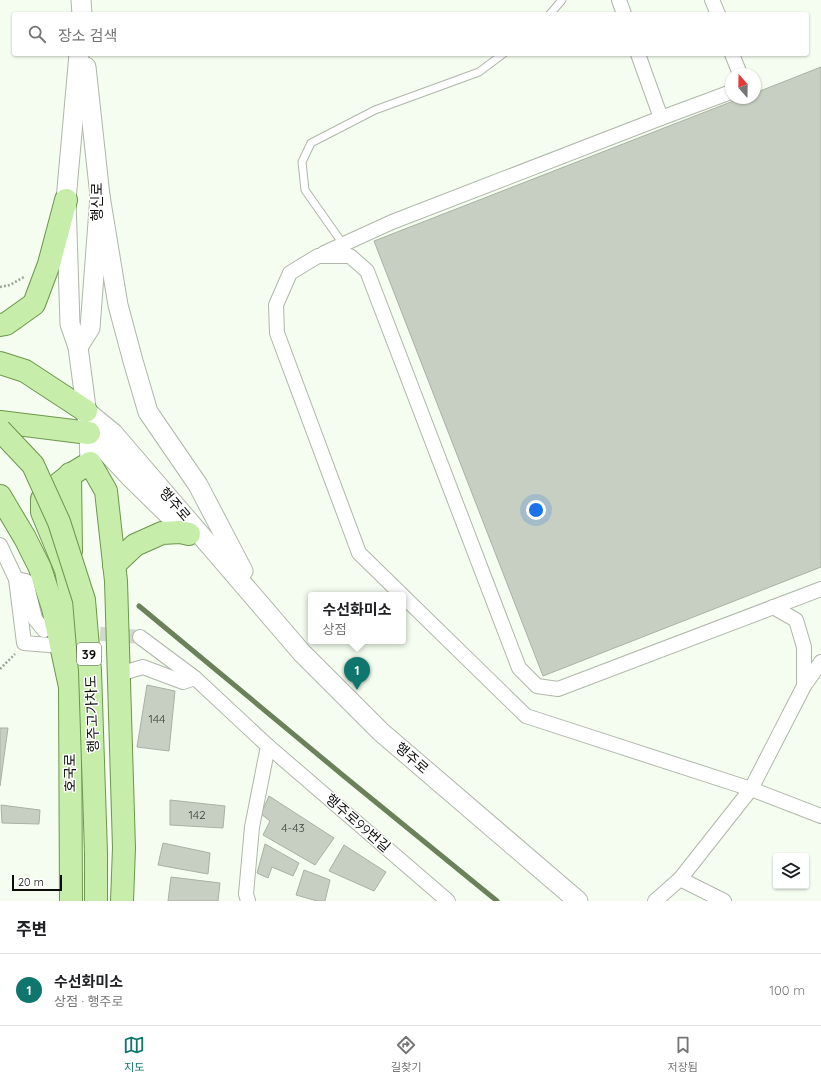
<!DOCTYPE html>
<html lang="ko">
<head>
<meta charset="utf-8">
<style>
  body { margin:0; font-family:Quicksand,"Noto Sans KR",sans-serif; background:#f6f6f6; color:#202124 }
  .controls { position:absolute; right:12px; bottom:12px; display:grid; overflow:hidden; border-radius:4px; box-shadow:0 1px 3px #0004 }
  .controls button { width:36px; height:36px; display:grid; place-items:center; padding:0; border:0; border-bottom:1px solid #e0e0e0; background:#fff; color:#202124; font:20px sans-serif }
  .compass { position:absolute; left:725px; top:68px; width:36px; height:36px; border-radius:50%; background:#fff; box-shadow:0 1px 3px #0004; rotate:340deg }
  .scale { position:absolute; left:12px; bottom:10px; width:50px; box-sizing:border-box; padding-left:4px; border:2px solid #0b0d09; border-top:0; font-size:11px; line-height:14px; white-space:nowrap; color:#0b0d09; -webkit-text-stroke:3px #fff; paint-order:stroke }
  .you { position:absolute; left:536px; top:510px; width:14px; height:14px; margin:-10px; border:3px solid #fff; border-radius:50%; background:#1a73e8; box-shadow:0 0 0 6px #1a73e833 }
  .badge { display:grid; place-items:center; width:26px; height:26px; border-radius:50%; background:#0f766e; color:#fff; font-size:13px; font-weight:700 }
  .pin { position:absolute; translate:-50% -33px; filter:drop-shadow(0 1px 2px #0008) }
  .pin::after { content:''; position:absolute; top:21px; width:14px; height:12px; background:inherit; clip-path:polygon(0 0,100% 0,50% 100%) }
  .popup { position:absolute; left:308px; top:592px; width:98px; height:52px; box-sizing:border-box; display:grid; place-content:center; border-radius:4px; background:#fff; filter:drop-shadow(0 1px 3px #0005); font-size:13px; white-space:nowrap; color:#757577 }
  .popup b { font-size:15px; color:#202124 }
  .popup::after { content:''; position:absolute; left:50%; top:100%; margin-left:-8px; border:8px solid transparent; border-top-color:#fff }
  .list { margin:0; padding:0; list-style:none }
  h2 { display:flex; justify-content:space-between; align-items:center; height:52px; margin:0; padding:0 16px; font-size:17px }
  h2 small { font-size:13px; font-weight:400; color:#757577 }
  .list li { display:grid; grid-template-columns:26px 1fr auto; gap:12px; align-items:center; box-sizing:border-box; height:72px; padding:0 16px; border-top:1px solid #e0e0e0 }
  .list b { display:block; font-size:15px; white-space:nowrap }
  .list p { margin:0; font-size:13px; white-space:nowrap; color:#757577 }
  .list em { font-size:13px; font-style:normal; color:#757577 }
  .icon { flex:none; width:22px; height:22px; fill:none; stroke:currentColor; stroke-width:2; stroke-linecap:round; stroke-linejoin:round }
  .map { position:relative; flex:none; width:821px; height:901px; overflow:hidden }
  .search { position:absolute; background:#fff; box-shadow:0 1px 3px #0004; left:12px; right:12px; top:12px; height:44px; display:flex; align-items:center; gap:10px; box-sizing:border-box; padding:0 14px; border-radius:4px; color:#757577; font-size:15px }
  .sheet { height:124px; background:#fff }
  nav { display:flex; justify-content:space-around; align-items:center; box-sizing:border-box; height:56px; border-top:1px solid #e0e0e0; background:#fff; font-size:11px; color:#757577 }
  nav a { display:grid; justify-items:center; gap:2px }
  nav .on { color:#0f766e }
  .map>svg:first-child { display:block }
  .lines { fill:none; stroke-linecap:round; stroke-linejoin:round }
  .stream { stroke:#6a815a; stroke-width:5 }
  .building { fill:#c7cfc2; stroke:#a9b1a5 }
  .minor-tunnel { stroke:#d1d9cc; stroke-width:14; stroke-dasharray:14 7; stroke-linecap:butt }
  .service-casing { stroke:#afb7aa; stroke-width:9 }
  .minor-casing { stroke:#afb7aa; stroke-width:16 }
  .secondary-casing { stroke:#afb7aa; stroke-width:21 }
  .primary-casing { stroke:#6c974c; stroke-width:24 }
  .path { stroke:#9ea59a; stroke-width:2.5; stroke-dasharray:2 2; stroke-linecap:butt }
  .service { stroke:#fff; stroke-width:7 }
  .minor { stroke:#fff; stroke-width:14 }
  .secondary { stroke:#fff; stroke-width:19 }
  .primary { stroke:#c6eda9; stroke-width:22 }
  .primary-bridge-casing { stroke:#6c974c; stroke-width:24; stroke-linecap:butt }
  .primary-bridge { stroke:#c6eda9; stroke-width:22 }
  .labels { text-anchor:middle; stroke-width:3; stroke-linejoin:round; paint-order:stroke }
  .number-label { font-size:12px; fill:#3a3e37 }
  .shield { fill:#fff; stroke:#545653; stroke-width:1 }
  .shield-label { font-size:13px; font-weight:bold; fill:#0b0d09 }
  .street-label { font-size:14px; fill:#0b0d09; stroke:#fff }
</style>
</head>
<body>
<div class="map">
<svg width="821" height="901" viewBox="0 0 821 901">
  <rect width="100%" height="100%" fill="#f4fdef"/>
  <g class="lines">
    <polyline class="stream" points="139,606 345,777 497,901"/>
  </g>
  <g class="building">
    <polygon points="821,67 821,567 543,676 374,241 741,98 755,98 755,93"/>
    <polygon points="147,685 175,691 169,751 137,747"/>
    <polygon points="0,728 8,728 0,786"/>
    <polygon points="269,796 334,838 315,865 263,835 270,821 261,814"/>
    <polygon points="170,800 225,806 223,828 170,825"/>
    <polygon points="1,805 40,810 39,824 2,823"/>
    <polygon points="163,843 210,853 208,874 158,865"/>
    <polygon points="265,844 299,863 293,876 272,867 268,878 257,873"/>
    <polygon points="344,845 386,872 374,891 329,871"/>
    <polygon points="304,870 330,880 325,901 317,901 296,895"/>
    <polygon points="171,877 220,883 218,901 168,901"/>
  </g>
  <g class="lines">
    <polyline class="minor-tunnel" points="79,632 140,637"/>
    <defs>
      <g id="service">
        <polyline points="550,14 562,0"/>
        <polyline points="343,244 305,190 302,162 311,143 375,110 479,72 503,54"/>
      </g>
      <g id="minor">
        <polyline points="619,0 624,14"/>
        <polyline points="712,0 718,14"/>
        <polyline points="638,54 661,118"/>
        <polyline points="732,54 740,74"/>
        <polyline points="324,253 392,222 661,118 731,92"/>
        <polyline points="0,545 16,579 24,643 62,646"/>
        <polyline points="16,579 26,581 35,619 44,630"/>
        <polyline points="402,595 359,553 277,333 276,305 290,273 318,256 350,256 367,271 519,668 537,686 558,689 821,589"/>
        <polyline points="403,596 526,716 751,789 804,686 821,662"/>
        <polyline points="773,607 796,620 804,647 804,686"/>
        <polyline points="140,637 195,678"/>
        <polyline points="119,674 143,667 183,682 195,678 268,746 448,901"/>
        <polyline points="680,879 751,789 821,816"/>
        <polyline points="248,901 246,894 252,827 268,746"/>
        <polyline points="655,901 680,879 724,901"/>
      </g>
      <g id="secondary">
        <polyline points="81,0 82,14"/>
        <polyline points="79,54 66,200 70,324 78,347 84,392 89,433 90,463"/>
        <polyline points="100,196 118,305 133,361 148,412 198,485 243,571"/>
        <polyline points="78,347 90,328 100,196 86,67"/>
        <polyline points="86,411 113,433 302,653 381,732 578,901"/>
        <polyline points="89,433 131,478 176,522"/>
      </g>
      <g id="primary">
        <polyline points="0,325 6,324 34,304 49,264 66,200"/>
        <polyline points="0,363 25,371 86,411"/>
        <polyline points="0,422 89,433"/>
        <polyline points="70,474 71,551"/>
        <polyline points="0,496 25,538 40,568 53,608 70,687 71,901"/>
        <polyline points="114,565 135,545 162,533 180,532 189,534"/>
        <path d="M70,687L74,638L72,602L66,570L42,512V499C57,483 71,474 90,463L106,491L116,581L124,848L122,901"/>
      </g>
    </defs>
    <use href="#service" class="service-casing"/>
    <use href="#minor" class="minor-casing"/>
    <use href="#secondary" class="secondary-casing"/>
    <use href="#primary" class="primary-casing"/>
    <g class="path">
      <polyline points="0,287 10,285 24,277"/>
      <polyline points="0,669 15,654"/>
    </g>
    <use href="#service" class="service"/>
    <use href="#minor" class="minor"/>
    <use href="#secondary" class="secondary"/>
    <use href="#primary" class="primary"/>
    <defs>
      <polyline id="primary-bridge" points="0,430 33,465 59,522 84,600 90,671 96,853 96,901"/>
    </defs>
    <use href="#primary-bridge" class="primary-bridge-casing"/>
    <use href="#primary-bridge" class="primary-bridge"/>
  </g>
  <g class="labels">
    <g class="number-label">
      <text x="157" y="723">144</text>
      <text x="197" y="819">142</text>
      <text x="293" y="832">4-43</text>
    </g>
    <rect class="shield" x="77" y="643" width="24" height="22" rx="3"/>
    <g class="shield-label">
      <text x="89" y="659">39</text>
    </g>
    <g class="street-label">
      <text transform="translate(97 202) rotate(-90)" y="5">행신로</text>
      <text transform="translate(175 504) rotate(49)" y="5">행주로</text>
      <text transform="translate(92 714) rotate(-92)" y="5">행주고가차도</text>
      <text transform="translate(412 758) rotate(41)" y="5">행주로</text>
      <text transform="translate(70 773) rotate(-90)" y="5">호국로</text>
      <text transform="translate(358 823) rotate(41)" y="5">행주로99번길</text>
    </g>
  </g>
</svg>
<div class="controls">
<button><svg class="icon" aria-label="layers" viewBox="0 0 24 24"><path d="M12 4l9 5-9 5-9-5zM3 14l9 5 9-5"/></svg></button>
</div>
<svg class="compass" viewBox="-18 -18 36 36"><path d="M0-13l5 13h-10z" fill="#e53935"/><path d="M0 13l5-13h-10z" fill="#757577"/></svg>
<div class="scale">20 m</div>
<div class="you"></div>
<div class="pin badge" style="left:357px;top:690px">1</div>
<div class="popup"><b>수선화미소</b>상점</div>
<div class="search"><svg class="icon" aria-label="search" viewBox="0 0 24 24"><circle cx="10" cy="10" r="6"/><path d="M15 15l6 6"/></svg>장소 검색</div>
</div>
<section class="sheet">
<h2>주변<small></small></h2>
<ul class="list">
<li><span class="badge">1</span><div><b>수선화미소</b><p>상점 · 행주로</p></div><em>100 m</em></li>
</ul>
</section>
<nav>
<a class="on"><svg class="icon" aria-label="map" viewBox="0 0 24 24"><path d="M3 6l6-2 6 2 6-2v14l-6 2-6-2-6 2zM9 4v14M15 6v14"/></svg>지도</a>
<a><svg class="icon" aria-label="directions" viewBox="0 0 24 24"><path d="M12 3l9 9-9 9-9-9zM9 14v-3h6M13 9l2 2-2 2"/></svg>길찾기</a>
<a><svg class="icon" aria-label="saved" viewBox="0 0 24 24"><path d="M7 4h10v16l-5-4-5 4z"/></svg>저장됨</a>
</nav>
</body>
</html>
